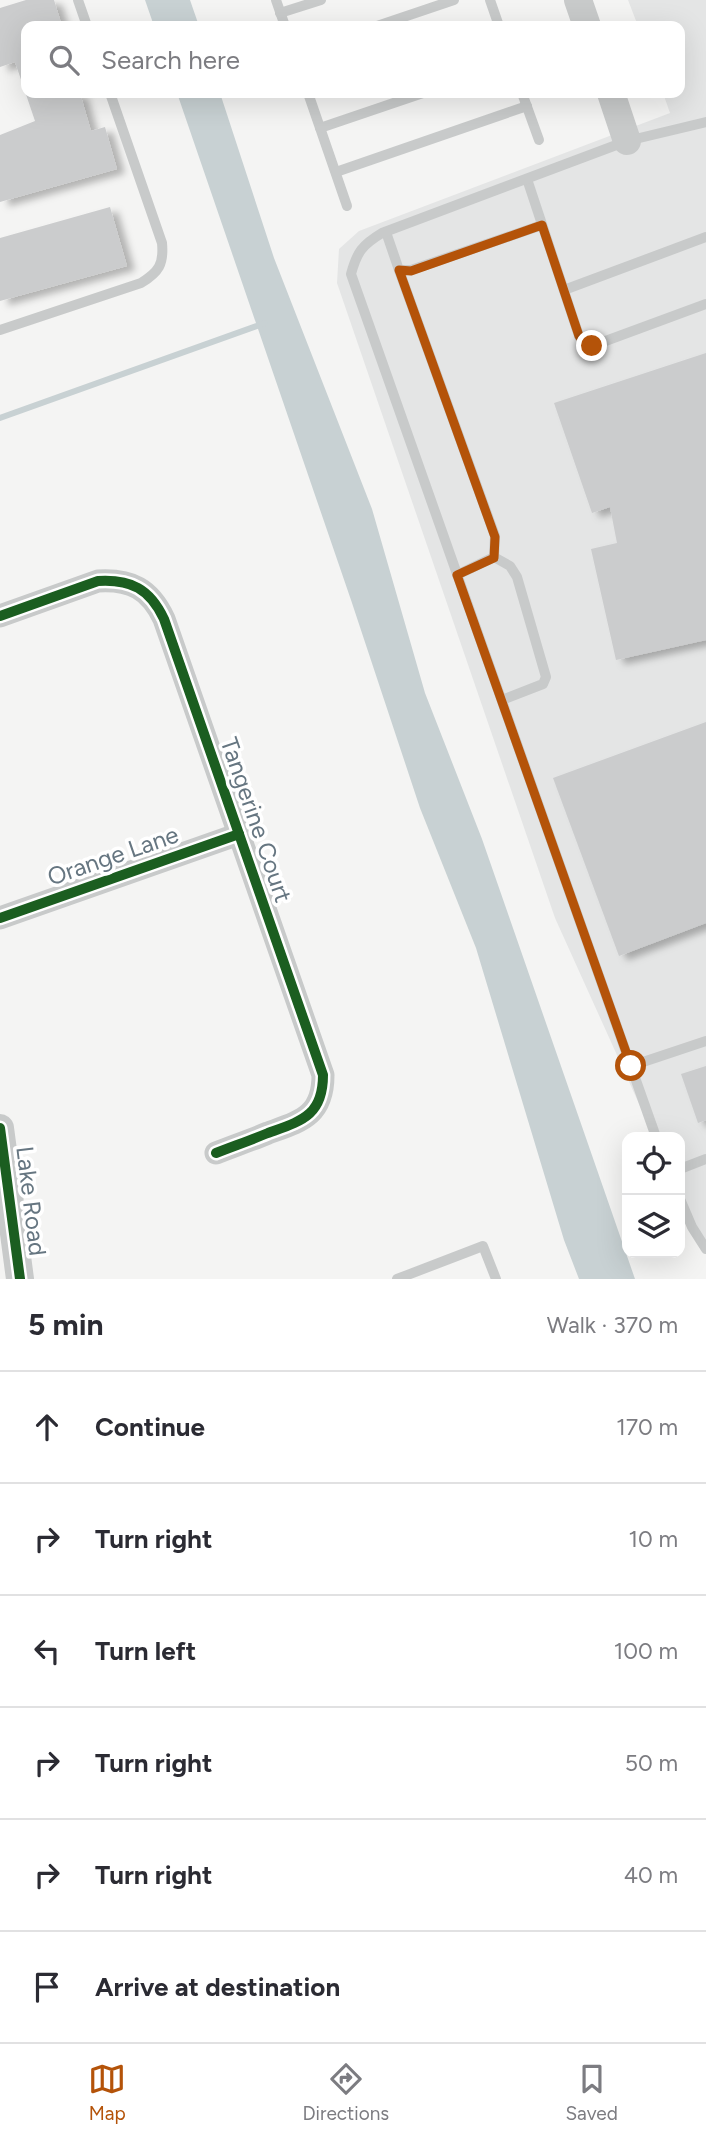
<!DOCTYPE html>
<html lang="en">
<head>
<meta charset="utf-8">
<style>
  body { margin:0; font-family:Figtree,sans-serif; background:#f7f7f7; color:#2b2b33 }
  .controls { position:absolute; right:21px; bottom:21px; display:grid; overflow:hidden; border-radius:14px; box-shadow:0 7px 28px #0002 }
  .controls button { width:63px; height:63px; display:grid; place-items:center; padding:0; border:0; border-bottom:2px solid #e1e1e2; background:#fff; color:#2b2b33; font:35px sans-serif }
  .stop { position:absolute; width:21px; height:21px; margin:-16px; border:5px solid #b45309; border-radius:50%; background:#fff }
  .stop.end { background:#b45309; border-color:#fff; box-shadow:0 2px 7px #0008 }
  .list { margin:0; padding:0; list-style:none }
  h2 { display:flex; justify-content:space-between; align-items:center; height:91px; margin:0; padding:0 28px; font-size:30px }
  h2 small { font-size:23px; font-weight:400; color:#7c7c81 }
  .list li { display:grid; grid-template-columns:46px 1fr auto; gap:21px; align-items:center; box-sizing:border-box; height:112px; padding:0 28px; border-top:2px solid #e1e1e2 }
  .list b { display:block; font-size:26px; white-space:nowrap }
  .list em { font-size:23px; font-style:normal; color:#7c7c81 }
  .icon { flex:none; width:38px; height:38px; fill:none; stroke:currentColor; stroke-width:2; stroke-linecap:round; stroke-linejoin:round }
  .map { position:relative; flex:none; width:706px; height:1279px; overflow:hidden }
  .search { position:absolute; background:#fff; box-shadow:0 7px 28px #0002; left:21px; right:21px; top:21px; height:77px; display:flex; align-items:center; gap:18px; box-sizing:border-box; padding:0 24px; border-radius:14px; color:#7c7c81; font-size:26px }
  .sheet { height:763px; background:#fff }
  nav { display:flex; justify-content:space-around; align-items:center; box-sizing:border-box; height:98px; border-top:2px solid #e1e1e2; background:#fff; font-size:19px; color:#7c7c81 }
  nav a { display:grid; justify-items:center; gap:4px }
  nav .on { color:#b45309 }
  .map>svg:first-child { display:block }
  .built { fill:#e4e5e5 }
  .water { fill:#c8d1d3 }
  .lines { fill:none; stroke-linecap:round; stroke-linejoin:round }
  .stream { stroke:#c8d1d3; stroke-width:6 }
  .building { fill:#cbcccd; filter:url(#shadow) }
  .service { stroke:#c8caca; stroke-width:10 }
  .minor { stroke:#c8caca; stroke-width:23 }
  .tertiary { stroke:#c8caca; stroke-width:28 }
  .cycleway-casing { stroke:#fff; stroke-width:15 }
  .cycleway { stroke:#1b5e20; stroke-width:10 }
  .route { stroke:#b45309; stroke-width:9 }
  .labels { text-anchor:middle; stroke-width:7; stroke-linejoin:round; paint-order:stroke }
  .street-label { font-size:24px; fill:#667681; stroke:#fff }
</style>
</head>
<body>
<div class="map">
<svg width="706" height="1279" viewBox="0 0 706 1279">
  <defs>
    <filter id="shadow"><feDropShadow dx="8" dy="4.5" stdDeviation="3.5" flood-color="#0004"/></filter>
  </defs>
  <rect width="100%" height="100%" fill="#f4f4f3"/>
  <polygon class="built" points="628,0 706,0 706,1254 680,1196 680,1137 654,1137 555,918 337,283 339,249 359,231 670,113 663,93 680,93 680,26 638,26"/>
  <g class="water">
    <polygon points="145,0 190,0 199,26 154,26"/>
    <polygon points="177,93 220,93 274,258 372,509 425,693 482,839 635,1279 579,1279 564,1240 476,948 420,808 351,600"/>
  </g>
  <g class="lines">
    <polyline class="stream" points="0,418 265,323"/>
  </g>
  <g class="building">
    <polygon points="26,0 54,0 62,26 26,26 26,93 80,93 91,131 105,127 117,169 0,202 0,135 35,121 15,62 0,67 0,8"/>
    <polygon points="110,207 127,266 0,301 0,238"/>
    <polygon points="706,353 706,640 616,660 591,549 617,543 610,507 592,513 554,403"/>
    <polygon points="706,722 706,923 619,956 553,778"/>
    <polygon points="706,1066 706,1120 698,1123 681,1074"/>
  </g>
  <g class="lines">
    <g class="service">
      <polyline points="78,0 87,26"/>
      <polyline points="276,0 285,26"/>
      <polyline points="490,0 499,26"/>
      <polyline points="280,13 321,0"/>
      <polyline points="377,26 454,0"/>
      <polyline points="308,93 347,206"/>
      <polyline points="522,93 539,140"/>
      <polyline points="320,128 423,93"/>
      <polyline points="336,172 527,106"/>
      <polyline points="527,179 579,336 584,343 592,346 706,304"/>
      <polyline points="386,232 399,270 411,270 542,225"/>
      <polyline points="399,270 495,536 494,557 457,575"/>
      <polyline points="564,290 706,237"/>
      <path d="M0,330L141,283C159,272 164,264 162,243L110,93"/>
      <polyline points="494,557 510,566 517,577 546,677 543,684 502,700"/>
      <polyline points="631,1066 706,1041"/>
      <path d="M656,1137L351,274C357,252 362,245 382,233L627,141L706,122"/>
      <polyline points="680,1169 706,1159"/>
      <polyline points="680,1199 692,1227 706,1249"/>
      <polyline points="397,1279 483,1246 496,1279"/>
    </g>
    <g class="minor">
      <path d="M0,616L98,581C131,579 150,589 164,619L323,1075C323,1116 301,1121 268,1133C251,1140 234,1146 216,1153"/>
      <polyline points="0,918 239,834"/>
    </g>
    <g class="tertiary">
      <polyline points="578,0 587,26"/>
      <polyline points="611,93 627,141"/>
      <polyline points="0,1128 20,1279"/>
    </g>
    <defs>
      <g id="cycleway">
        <path d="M0,616L98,581C131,579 150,589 164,619L323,1075C323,1116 301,1121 268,1133C251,1140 234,1146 216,1153"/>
        <polyline points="0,918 239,834"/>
        <polyline points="0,1128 20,1279"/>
      </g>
    </defs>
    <use href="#cycleway" class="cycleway-casing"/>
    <use href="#cycleway" class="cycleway"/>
  </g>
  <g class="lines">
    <polyline class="route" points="592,346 584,343 579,336 542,225 411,271 399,270 495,537 494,558 457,575 631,1066"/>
  </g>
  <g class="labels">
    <g class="street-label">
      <text transform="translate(256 820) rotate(71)" y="8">Tangerine Court</text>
      <text transform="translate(113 856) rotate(-19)" y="8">Orange Lane</text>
      <text transform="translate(31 1201) rotate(83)" y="8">Lake Road</text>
    </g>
  </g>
</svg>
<div class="controls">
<button><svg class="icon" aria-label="locate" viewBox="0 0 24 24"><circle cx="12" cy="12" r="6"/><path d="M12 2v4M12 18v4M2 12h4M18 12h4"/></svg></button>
<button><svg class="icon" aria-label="layers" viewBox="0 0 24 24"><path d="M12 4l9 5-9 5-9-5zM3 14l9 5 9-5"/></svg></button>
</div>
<div class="stop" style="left:631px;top:1066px"></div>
<div class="stop end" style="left:592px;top:346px"></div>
<div class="search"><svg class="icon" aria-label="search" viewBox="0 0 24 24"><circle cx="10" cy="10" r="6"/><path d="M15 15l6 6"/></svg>Search here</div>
</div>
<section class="sheet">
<h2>5 min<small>Walk · 370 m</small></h2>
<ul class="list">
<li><svg class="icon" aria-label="ahead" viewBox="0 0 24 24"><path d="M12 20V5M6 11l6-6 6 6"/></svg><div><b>Continue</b></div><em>170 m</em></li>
<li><svg class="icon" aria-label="right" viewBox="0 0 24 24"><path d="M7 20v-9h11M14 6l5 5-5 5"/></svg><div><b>Turn right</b></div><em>10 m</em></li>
<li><svg class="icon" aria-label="left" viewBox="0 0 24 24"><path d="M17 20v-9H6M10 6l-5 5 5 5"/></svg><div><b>Turn left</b></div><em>100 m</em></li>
<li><svg class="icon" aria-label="right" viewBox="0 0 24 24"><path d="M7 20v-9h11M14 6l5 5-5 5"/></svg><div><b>Turn right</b></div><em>50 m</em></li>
<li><svg class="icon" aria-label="right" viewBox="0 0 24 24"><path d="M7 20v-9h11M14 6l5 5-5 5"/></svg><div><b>Turn right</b></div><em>40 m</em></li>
<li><svg class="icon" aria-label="arrive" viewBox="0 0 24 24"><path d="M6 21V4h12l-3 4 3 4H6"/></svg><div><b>Arrive at destination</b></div></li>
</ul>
</section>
<nav>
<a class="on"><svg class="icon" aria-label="map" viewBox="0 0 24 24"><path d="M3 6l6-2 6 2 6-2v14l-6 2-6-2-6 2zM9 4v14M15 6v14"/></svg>Map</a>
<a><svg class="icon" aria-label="directions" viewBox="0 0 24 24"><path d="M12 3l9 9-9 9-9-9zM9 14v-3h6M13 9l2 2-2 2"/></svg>Directions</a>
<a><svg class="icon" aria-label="saved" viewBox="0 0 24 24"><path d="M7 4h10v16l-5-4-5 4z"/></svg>Saved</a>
</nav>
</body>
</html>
